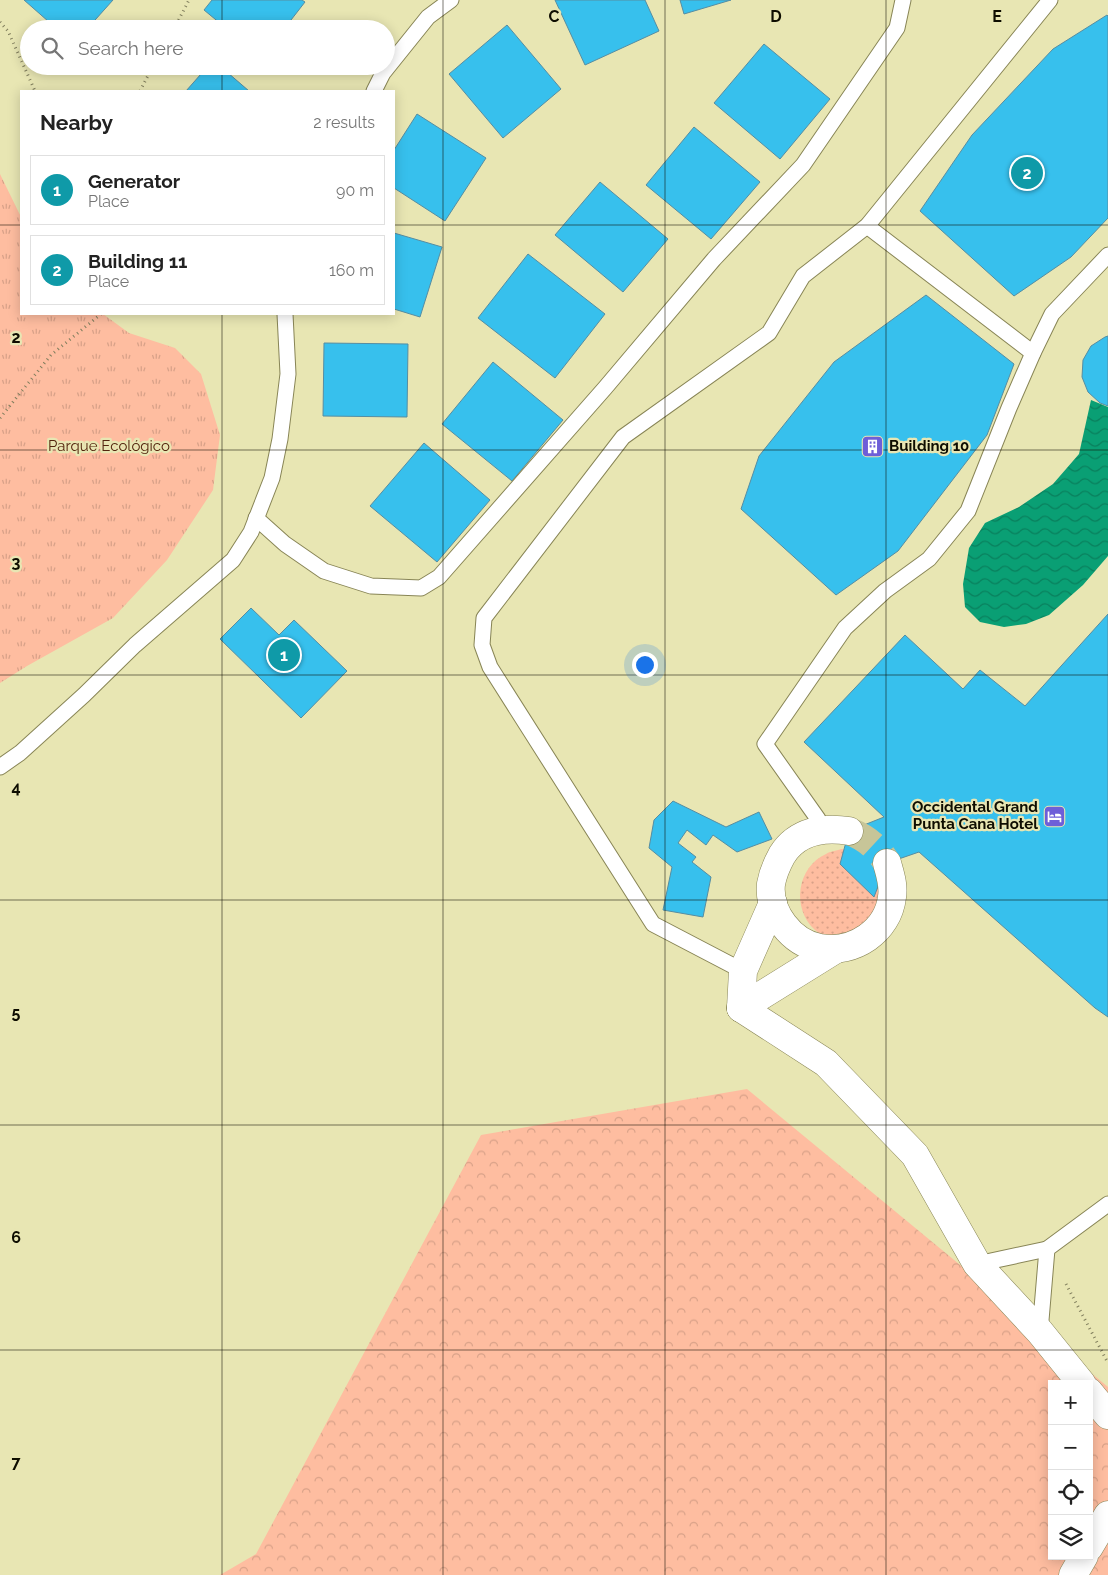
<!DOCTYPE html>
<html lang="en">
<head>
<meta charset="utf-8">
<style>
  body { margin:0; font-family:Raleway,sans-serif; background:#f2f2f2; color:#222 }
  .controls { position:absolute; right:15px; bottom:15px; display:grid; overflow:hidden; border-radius:0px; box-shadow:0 2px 12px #0003 }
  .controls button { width:45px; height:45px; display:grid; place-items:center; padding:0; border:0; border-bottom:1px solid #e0e0e0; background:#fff; color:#222; font:25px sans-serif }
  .you { position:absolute; left:644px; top:664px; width:18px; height:18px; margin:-12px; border:4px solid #fff; border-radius:50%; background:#1a73e8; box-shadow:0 0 0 8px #1a73e833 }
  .badge { display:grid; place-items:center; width:32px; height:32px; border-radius:50%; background:#0b8043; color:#fff; font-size:16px; font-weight:700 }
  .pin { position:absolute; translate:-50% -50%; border:2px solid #fff; box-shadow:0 1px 5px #0006 }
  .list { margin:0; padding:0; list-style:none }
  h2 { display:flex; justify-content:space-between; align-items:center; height:65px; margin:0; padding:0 20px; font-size:21px }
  h2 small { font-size:16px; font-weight:400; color:#767676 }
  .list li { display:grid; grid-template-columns:32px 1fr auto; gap:15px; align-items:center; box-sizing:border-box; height:70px; margin:0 10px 10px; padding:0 10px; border:1px solid #e0e0e0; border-radius:0px }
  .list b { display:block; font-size:19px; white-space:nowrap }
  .list p { margin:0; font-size:16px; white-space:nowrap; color:#767676 }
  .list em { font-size:16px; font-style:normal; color:#767676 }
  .icon { flex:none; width:28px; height:28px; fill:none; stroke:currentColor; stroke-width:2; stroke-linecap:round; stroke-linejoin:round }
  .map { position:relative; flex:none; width:1108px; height:1575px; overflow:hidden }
  .search { position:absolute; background:#fff; box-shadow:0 2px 12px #0003; left:20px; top:20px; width:375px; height:55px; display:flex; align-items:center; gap:12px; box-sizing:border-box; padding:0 18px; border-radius:28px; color:#767676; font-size:19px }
  .panel { position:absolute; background:#fff; box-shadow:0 2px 12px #0003; left:20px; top:90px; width:375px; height:225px; border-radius:0px }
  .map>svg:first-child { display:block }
  .grass { fill:url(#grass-dots) }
  .forest { fill:url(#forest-crowns); fill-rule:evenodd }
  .park { fill:url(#park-tufts) }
  .water { fill:url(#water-waves) }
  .building { fill:#37c0ed; stroke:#568da2 }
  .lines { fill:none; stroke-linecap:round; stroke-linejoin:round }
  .street-tunnel { stroke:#c7c598; stroke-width:28; stroke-dasharray:28 14; stroke-linecap:butt }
  .lane-casing { stroke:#888556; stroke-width:17 }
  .street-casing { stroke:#888556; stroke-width:29 }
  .path { stroke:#807e5d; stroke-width:3; stroke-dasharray:1 4; stroke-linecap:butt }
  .lane { stroke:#fff; stroke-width:15 }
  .street { stroke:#fff; stroke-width:28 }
  .grid { fill:none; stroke:#0e0d00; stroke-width:1; stroke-opacity:0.55 }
  .labels { text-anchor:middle; stroke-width:4.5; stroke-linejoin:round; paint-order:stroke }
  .park-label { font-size:15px; fill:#54250e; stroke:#e8e6b3 }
  .poi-label { font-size:15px; font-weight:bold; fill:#0e0d00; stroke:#e8e6b3; text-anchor:start }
  .grid-label { font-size:16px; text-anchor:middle; font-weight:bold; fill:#0e0d00; stroke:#e8e6b3; stroke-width:4.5; stroke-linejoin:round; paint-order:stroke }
</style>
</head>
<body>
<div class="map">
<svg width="1108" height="1575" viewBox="0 0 1108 1575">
  <defs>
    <pattern id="grass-dots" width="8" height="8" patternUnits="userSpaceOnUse" patternTransform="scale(1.25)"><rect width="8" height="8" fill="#febda0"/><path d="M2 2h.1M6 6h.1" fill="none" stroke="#d8a188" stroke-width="1.8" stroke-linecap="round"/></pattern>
    <pattern id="forest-crowns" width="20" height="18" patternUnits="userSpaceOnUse" patternTransform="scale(1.25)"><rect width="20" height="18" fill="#febda0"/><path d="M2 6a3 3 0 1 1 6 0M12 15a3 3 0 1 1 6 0" fill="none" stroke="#d8a188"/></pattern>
    <pattern id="park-tufts" width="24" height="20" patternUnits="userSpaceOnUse" patternTransform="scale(1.25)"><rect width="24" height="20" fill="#febda0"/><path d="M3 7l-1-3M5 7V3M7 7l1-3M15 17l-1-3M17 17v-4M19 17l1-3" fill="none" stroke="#d8a188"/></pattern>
    <pattern id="water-waves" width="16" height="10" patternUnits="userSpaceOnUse" patternTransform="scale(1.25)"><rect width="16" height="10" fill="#0a9f74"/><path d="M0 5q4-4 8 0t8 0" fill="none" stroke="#09805d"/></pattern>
  </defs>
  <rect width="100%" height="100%" fill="#e8e6b3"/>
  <path class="grass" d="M841,849L856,850L881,866L883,923L828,938C824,936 818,933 815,930C791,908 797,867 826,854C830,851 836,851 841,849Z"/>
  <path class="forest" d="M747,1089L1108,1387V1575H220L256,1554L481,1135ZM1052,1384H1089V1556H1052Z"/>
  <polygon class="park" points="0,174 21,217 21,314 103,314 129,333 175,348 201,374 220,435 213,490 167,560 113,618 27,666 0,683"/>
  <polygon class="water" points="1091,400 1108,407 1108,556 1083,585 1049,615 1026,624 1004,627 980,622 965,607 963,584 969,548 985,523 1019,507 1053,484 1079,454"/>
  <g class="building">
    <polygon points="24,0 113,0 87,29 57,29"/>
    <polygon points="212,0 302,0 305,2 284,29 227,29 204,10"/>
    <polygon points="555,0 645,0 659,31 585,65"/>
    <polygon points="680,0 731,0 684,14"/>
    <polygon points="1107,15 1108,16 1108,218 1071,257 1014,296 920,211 972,135 1053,49"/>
    <polygon points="507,25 561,89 503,138 449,74"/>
    <polygon points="764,44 830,99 780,159 714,103"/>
    <polygon points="208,66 220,66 249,91 186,91"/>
    <polygon points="417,114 486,158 445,221 394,188 394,150"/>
    <polygon points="694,127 760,182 711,239 646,185"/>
    <polygon points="600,182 668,239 623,292 555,235"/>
    <polygon points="394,233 442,247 420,317 394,309"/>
    <polygon points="528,254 605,314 555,378 478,318"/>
    <polygon points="926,295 1014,364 987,435 898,551 836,595 741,509 759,456 834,362"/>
    <polygon points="1108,336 1108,406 1100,403 1088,392 1082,377 1083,360 1091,346 1105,337"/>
    <polygon points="324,343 408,344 407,417 323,416"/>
    <polygon points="493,362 563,420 512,481 442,424"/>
    <polygon points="424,443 490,500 437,562 370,506"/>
    <polygon points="251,608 279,635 294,620 347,671 301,718 220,639"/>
    <polygon points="1108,614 1108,1017 1095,1008 919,852 887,863 874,897 840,864 849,831 884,817 804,742 905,635 963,689 980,670 1025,706"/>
    <polygon points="673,801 726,827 759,812 772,839 737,852 713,835 706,845 687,830 678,843 696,857 692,862 711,877 703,917 663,910 672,867 649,848 654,820"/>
  </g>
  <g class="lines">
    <path class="street-tunnel" d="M849,831C867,838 877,847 887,863"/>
    <defs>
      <g id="lane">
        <polyline points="374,91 383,73 428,17 451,0"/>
        <polyline points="867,226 1033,353"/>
        <polyline points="256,518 285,544 324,571 371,586 421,588 439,577 605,388 714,259 803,165 897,28 903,0"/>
        <polyline points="0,767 20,753 84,695 135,645 233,560 251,532 272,478 280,439 288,374 285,314"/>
        <polyline points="814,831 818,819 765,744 845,628 885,591 929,559 968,511 1009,408 1033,353 1052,314 1108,255"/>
        <polyline points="743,971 653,924 490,667 482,645 484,618 623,437 769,333 803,276 867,226 1050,0"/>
        <polyline points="977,1264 1047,1249"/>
        <polyline points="1040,1332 1047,1249 1108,1204"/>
      </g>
      <g id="street">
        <path d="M849,831C824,827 797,831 782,855C777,864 773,873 771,884C768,912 791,943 820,948C854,954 888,931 892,897C894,885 890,874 887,863"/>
        <polyline points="741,1008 826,1063 915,1155 977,1264 1040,1332 1082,1384"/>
        <polyline points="741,1008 836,949"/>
        <polyline points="741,1008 743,971 773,903"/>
        <polyline points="1089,1392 1108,1415"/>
        <polyline points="1089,1547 1108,1515"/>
        <polyline points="1073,1575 1084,1556"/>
      </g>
    </defs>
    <use href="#lane" class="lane-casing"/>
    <use href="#street" class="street-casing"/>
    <g class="path">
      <polyline points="0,22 8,31 35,91"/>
      <polyline points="174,29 189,0"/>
      <polyline points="140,91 153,66"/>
      <polyline points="0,418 51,355 101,314"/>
      <polyline points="1066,1284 1108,1363"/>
    </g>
    <use href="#lane" class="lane"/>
    <use href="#street" class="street"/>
  </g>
  <path class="grid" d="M222,0V29M443,0V1575M665,0V1575M886,0V1575M222,66V91M0,225H21M394,225H1108M222,314V1575M0,450H1108M0,675H1108M0,900H1108M0,1125H1108M0,1350H1108"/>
  <defs>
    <symbol id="building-square" viewBox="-11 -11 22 22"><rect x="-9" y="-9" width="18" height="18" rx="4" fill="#6e5ed8" stroke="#e8e6b3"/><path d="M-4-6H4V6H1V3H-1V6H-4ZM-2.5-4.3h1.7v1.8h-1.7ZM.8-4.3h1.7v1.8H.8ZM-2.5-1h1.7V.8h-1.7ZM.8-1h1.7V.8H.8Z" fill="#fff"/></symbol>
    <symbol id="hotel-square" viewBox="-11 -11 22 22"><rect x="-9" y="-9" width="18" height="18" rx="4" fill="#6e5ed8" stroke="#e8e6b3"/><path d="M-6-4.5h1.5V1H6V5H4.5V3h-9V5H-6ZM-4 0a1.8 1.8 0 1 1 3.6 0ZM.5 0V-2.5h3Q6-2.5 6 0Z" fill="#fff"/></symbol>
  </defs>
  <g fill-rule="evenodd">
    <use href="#building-square" x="860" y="434" width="25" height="25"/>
    <use href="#hotel-square" x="1042" y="804" width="25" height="25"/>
  </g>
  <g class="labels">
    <g class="park-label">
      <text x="109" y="451">Parque Ecológico</text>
    </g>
    <g class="poi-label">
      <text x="889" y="451">Building 10</text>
      <text x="1038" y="812" text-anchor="end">Occidental Grand<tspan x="1038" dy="17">Punta Cana Hotel</tspan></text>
    </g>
  </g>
  <g class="grid-label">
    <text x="554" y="22">C</text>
    <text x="776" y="22">D</text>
    <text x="997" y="22">E</text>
    <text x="16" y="343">2</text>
    <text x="16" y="568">3</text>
    <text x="16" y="793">4</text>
    <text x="16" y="1018">5</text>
    <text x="16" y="1243">6</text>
    <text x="16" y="1468">7</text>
  </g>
</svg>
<div class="controls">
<button>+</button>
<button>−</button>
<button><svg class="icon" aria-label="locate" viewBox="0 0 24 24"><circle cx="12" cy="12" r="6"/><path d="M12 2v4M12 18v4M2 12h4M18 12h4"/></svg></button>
<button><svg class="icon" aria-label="layers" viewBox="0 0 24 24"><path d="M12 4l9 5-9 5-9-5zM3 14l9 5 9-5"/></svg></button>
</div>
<div class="you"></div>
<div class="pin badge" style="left:284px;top:655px;background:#0f9aa8">1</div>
<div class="pin badge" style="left:1027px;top:173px;background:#0f9aa8">2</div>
<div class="search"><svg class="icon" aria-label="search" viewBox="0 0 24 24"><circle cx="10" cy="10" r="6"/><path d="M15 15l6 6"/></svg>Search here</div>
<section class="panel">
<h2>Nearby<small>2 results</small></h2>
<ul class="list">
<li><span class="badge" style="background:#0f9aa8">1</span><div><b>Generator</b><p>Place</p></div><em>90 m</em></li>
<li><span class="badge" style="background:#0f9aa8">2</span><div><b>Building 11</b><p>Place</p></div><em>160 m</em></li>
</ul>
</section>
</div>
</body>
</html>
